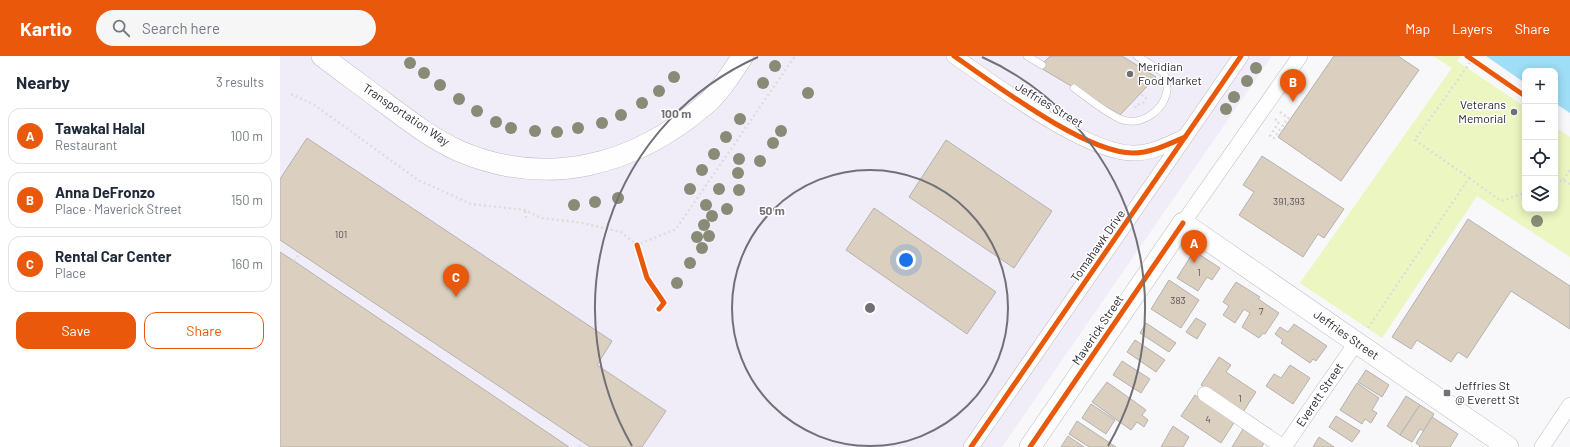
<!DOCTYPE html>
<html lang="en">
<head>
<meta charset="utf-8">
<style>
  body { margin:0; font-family:Barlow,sans-serif; background:#f6f6f7; color:#1f2937 }
  .controls { position:absolute; right:12px; top:12px; display:grid; overflow:hidden; border-radius:8px; box-shadow:0 2px 10px #0003 }
  .controls button { width:36px; height:36px; display:grid; place-items:center; padding:0; border:0; border-bottom:1px solid #e0e1e3; background:#fff; color:#1f2937; font:20px sans-serif }
  .you { position:absolute; left:626px; top:204px; width:14px; height:14px; margin:-10px; border:3px solid #fff; border-radius:50%; background:#1a73e8; box-shadow:0 0 0 6px #1a73e833 }
  .badge { display:grid; place-items:center; width:26px; height:26px; border-radius:50%; background:#ea580c; color:#fff; font-size:13px; font-weight:700 }
  .pin { position:absolute; translate:-50% -33px; filter:drop-shadow(0 1px 2px #0008) }
  .pin::after { content:''; position:absolute; top:21px; width:14px; height:12px; background:inherit; clip-path:polygon(0 0,100% 0,50% 100%) }
  .list { margin:0; padding:0; list-style:none }
  h2 { display:flex; justify-content:space-between; align-items:center; height:52px; margin:0; padding:0 16px; font-size:17px }
  h2 small { font-size:13px; font-weight:400; color:#747a83 }
  .list li { display:grid; grid-template-columns:26px 1fr auto; gap:12px; align-items:center; box-sizing:border-box; height:56px; margin:0 8px 8px; padding:0 8px; border:1px solid #e0e1e3; border-radius:12px }
  .list b { display:block; font-size:15px; white-space:nowrap }
  .list p { margin:0; font-size:13px; white-space:nowrap; color:#747a83 }
  .list em { font-size:13px; font-style:normal; color:#747a83 }
  .actions { display:flex; gap:8px; padding:12px 16px }
  .actions a { flex:1; padding:9px 0; border:1px solid #ea580c; border-radius:12px; text-align:center; font-size:14px; color:#ea580c }
  .actions .main { background:#ea580c; color:#fff }
  .icon { flex:none; width:22px; height:22px; fill:none; stroke:currentColor; stroke-width:2; stroke-linecap:round; stroke-linejoin:round }
  .map { position:relative; flex:none; width:1290px; height:391px; overflow:hidden }
  header { display:flex; align-items:center; gap:24px; box-sizing:border-box; height:56px; padding:0 20px; background:#ea580c; color:#fff }
  header strong { font-size:19px }
  nav { display:flex; gap:22px; margin-inline-start:auto; font-size:14px }
  .search { width:280px; height:36px; background:#f6f6f7; display:flex; align-items:center; gap:10px; box-sizing:border-box; padding:0 14px; border-radius:22px; color:#747a83; font-size:15px }
  main { display:flex }
  aside { flex:1; background:#fff }
  .map>svg:first-child { display:block }
  .built { fill:#f0edf9 }
  .green { fill:#ebf6c1 }
  .water { fill:#9edef6 }
  .building { fill:#dbcfc0; stroke:#b5b2b0 }
  .lines { fill:none; stroke-linecap:round; stroke-linejoin:round }
  .lane-casing { stroke:#bdbbc1; stroke-width:8 }
  .street-casing { stroke:#bdbbc1; stroke-width:16 }
  .secondary-casing { stroke:#bdbbc1; stroke-width:22 }
  .path { stroke:#ddddde; stroke-width:2.5; stroke-dasharray:2 3; stroke-linecap:butt }
  .lane { stroke:#fefefe; stroke-width:7 }
  .street { stroke:#fefefe; stroke-width:15 }
  .secondary { stroke:#fefefe; stroke-width:21 }
  .cycleway-casing { stroke:#fff; stroke-width:8 }
  .cycleway { stroke:#e8590c; stroke-width:5 }
  .tree { fill:#888b76 }
  .ring { fill:none; stroke:#727077; stroke-width:2 }
  .poi-dot { fill:#727077; stroke:#fff; stroke-width:1.5 }
  .labels { text-anchor:middle; stroke-width:3; stroke-linejoin:round; paint-order:stroke }
  .number-label { font-size:10px; fill:#565255 }
  .poi-label { font-size:12px; fill:#2a2831; stroke:#fff; text-anchor:start }
  .street-label { font-size:12px; fill:#2a2831; stroke:#fff }
  .centre { fill:#727077; stroke:#fff; stroke-width:2 }
  .ring-label { font-size:12px; text-anchor:middle; font-weight:bold; fill:#727077; stroke:#fff; stroke-width:3; stroke-linejoin:round; paint-order:stroke }
</style>
</head>
<body>
<header>
<strong>Kartio</strong>
<div class="search"><svg class="icon" aria-label="search" viewBox="0 0 24 24"><circle cx="10" cy="10" r="6"/><path d="M15 15l6 6"/></svg>Search here</div>
<nav><a>Map</a><a>Layers</a><a>Share</a></nav>
</header>
<main>
<aside>
<h2>Nearby<small>3 results</small></h2>
<ul class="list">
<li><span class="badge">A</span><div><b>Tawakal Halal</b><p>Restaurant</p></div><em>100 m</em></li>
<li><span class="badge">B</span><div><b>Anna DeFronzo</b><p>Place · Maverick Street</p></div><em>150 m</em></li>
<li><span class="badge">C</span><div><b>Rental Car Center</b><p>Place</p></div><em>160 m</em></li>
</ul>
<div class="actions"><a class="main">Save</a><a>Share</a></div>
</aside>
<div class="map">
<svg width="1290" height="391" viewBox="0 0 1290 391">
  <rect width="100%" height="100%" fill="#f8f7fa"/>
  <polygon class="built" points="0,0 992,0 722,391 0,391"/>
  <polygon class="green" points="1153,0 1180,0 1177,5 1245,51 1245,153 1275,153 1275,71 1290,81 1290,201 1197,140 1102,282 1020,227 1172,12"/>
  <polygon class="water" points="1206,0 1290,0 1290,57 1275,47 1275,15 1245,15 1245,27"/>
  <g class="building">
    <polygon points="770,0 842,0 876,21 840,59 759,11"/>
    <polygon points="1054,0 1118,0 1139,14 1061,125 998,81"/>
    <polygon points="27,82 332,285 317,309 386,355 362,391 310,391 0,184 0,123"/>
    <polygon points="666,84 772,155 734,212 629,141"/>
    <polygon points="982,100 1064,153 1044,182 1038,178 1023,201 959,159 974,136 963,129"/>
    <polygon points="594,152 716,236 687,278 566,194"/>
    <polygon points="1188,163 1290,230 1290,273 1231,235 1187,302 1178,296 1171,306 1137,284 1131,293 1112,281"/>
    <polygon points="914,195 940,212 932,224 927,221 918,235 897,222"/>
    <polygon points="0,196 14,205 289,391 0,391"/>
    <polygon points="889,224 919,244 901,272 871,253"/>
    <polygon points="956,226 980,241 978,243 999,257 985,278 983,277 979,282 962,271 970,257 964,253 955,267 943,259 949,250 943,246"/>
    <polygon points="916,262 926,268 917,283 906,276"/>
    <polygon points="866,267 896,287 889,296 860,277"/>
    <polygon points="1014,268 1047,290 1036,305 1033,303 1030,307 1001,287 1003,284 995,278 1000,271 1008,276"/>
    <polygon points="855,284 885,304 876,316 847,296"/>
    <polygon points="939,301 951,309 946,316 976,336 963,356 921,329"/>
    <polygon points="842,305 870,323 861,337 833,319"/>
    <polygon points="1010,309 1030,322 1013,348 986,330 994,318 1001,322"/>
    <polygon points="1086,314 1109,329 1102,341 1078,326"/>
    <polygon points="827,326 866,354 862,359 868,364 864,371 857,366 851,374 812,346"/>
    <polygon points="1077,327 1099,342 1092,354 1097,357 1091,367 1085,363 1082,368 1060,354"/>
    <polygon points="915,339 955,365 941,387 901,360"/>
    <polygon points="1126,340 1140,349 1120,379 1107,370"/>
    <polygon points="811,348 835,364 826,378 802,362"/>
    <polygon points="1140,349 1154,358 1144,375 1140,373 1132,386 1120,379"/>
    <polygon points="1056,360 1080,375 1072,386 1049,371"/>
    <polygon points="1152,361 1178,378 1170,391 1139,391 1140,390 1136,387"/>
    <polygon points="797,365 836,391 809,391 789,378"/>
    <polygon points="893,370 909,381 903,391 881,391"/>
    <polygon points="963,373 984,387 982,391 952,391"/>
    <polygon points="788,380 804,391 781,391"/>
    <polygon points="1039,381 1054,391 1033,391"/>
  </g>
  <g class="lines">
    <defs>
      <g id="lane">
        <polyline points="747,0 762,9"/>
        <path d="M794,32C809,43 823,55 840,63C860,71 883,56 887,35C888,30 885,23 884,17L857,0"/>
      </g>
      <g id="street">
        <path d="M674,0C715,28 808,99 855,97C872,97 889,88 904,81"/>
        <polyline points="903,167 1020,0"/>
        <polyline points="925,338 1003,391"/>
        <polyline points="691,391 961,0"/>
        <polyline points="1004,391 1076,287"/>
        <polyline points="1262,391 1290,349"/>
      </g>
      <g id="secondary">
        <path d="M42,0C63,16 84,31 105,47C128,64 152,83 179,95C268,133 355,109 426,48C441,35 452,16 463,0"/>
        <polyline points="750,391 903,167 1228,391"/>
      </g>
    </defs>
    <use href="#lane" class="lane-casing"/>
    <use href="#street" class="street-casing"/>
    <use href="#secondary" class="secondary-casing"/>
    <g class="path">
      <polyline points="11,38 33,48 138,124 191,148 245,154 261,162 297,166 341,176 357,189 396,173 515,0"/>
      <polyline points="855,52 856,49 863,47 866,42 860,38"/>
      <polyline points="1000,56 1008,62"/>
      <polyline points="995,63 999,66 990,80 994,82 1008,62 1010,63"/>
      <polyline points="1189,122 1221,145 1245,137"/>
      <polyline points="1283,124 1290,114"/>
      <polyline points="1275,127 1283,124 1290,128"/>
      <polyline points="245,155 247,165"/>
      <polyline points="14,205 20,197"/>
      <polyline points="1088,272 1189,122 1135,84 1192,4"/>
      <polyline points="299,391 303,386"/>
    </g>
    <use href="#lane" class="lane"/>
    <use href="#street" class="street"/>
    <use href="#secondary" class="secondary"/>
    <defs>
      <g id="cycleway">
        <path d="M674,0C715,28 805,97 853,97C871,97 889,88 905,81"/>
        <polyline points="1187,0 1245,40"/>
        <polyline points="357,189 367,222 384,247 379,253"/>
        <polyline points="691,391 961,0"/>
        <polyline points="750,391 903,167"/>
      </g>
    </defs>
    <use href="#cycleway" class="cycleway-casing"/>
    <use href="#cycleway" class="cycleway"/>
  </g>
  <g class="tree">
    <circle cx="130" cy="7" r="6"/>
    <circle cx="495" cy="10" r="6"/>
    <circle cx="976" cy="12" r="6"/>
    <circle cx="144" cy="17" r="6"/>
    <circle cx="394" cy="21" r="6"/>
    <circle cx="967" cy="25" r="6"/>
    <circle cx="483" cy="27" r="6"/>
    <circle cx="160" cy="29" r="6"/>
    <circle cx="379" cy="35" r="6"/>
    <circle cx="528" cy="37" r="6"/>
    <circle cx="954" cy="41" r="6"/>
    <circle cx="179" cy="43" r="6"/>
    <circle cx="362" cy="47" r="6"/>
    <circle cx="946" cy="53" r="6"/>
    <circle cx="197" cy="55" r="6"/>
    <circle cx="341" cy="59" r="6"/>
    <circle cx="460" cy="63" r="6"/>
    <circle cx="216" cy="66" r="6"/>
    <circle cx="322" cy="67" r="6"/>
    <circle cx="231" cy="72" r="6"/>
    <circle cx="298" cy="72" r="6"/>
    <circle cx="255" cy="75" r="6"/>
    <circle cx="501" cy="75" r="6"/>
    <circle cx="277" cy="76" r="6"/>
    <circle cx="446" cy="81" r="6"/>
    <circle cx="493" cy="87" r="6"/>
    <circle cx="434" cy="98" r="6"/>
    <circle cx="459" cy="103" r="6"/>
    <circle cx="480" cy="105" r="6"/>
    <circle cx="422" cy="114" r="6"/>
    <circle cx="458" cy="117" r="6"/>
    <circle cx="410" cy="133" r="6"/>
    <circle cx="439" cy="133" r="6"/>
    <circle cx="459" cy="134" r="6"/>
    <circle cx="338" cy="142" r="6"/>
    <circle cx="315" cy="146" r="6"/>
    <circle cx="294" cy="149" r="6"/>
    <circle cx="426" cy="149" r="6"/>
    <circle cx="447" cy="153" r="6"/>
    <circle cx="432" cy="160" r="6"/>
    <circle cx="1257" cy="165" r="6"/>
    <circle cx="424" cy="169" r="6"/>
    <circle cx="429" cy="180" r="6"/>
    <circle cx="417" cy="181" r="6"/>
    <circle cx="422" cy="192" r="6"/>
    <circle cx="410" cy="207" r="6"/>
    <circle cx="397" cy="227" r="6"/>
  </g>
  <g class="ring">
    <circle cx="590" cy="252" r="138"/>
    <path d="M352 390A275 275 0 0 1 478 1M702 1A275 275 0 0 1 828 390"/>
  </g>
  <g class="poi-dot">
    <circle cx="850" cy="18" r="4"/>
    <circle cx="1234" cy="56" r="4"/>
    <rect x="1163" y="333" width="8" height="8" rx="2"/>
  </g>
  <g class="labels">
    <g class="number-label">
      <text x="1009" y="149">391,393</text>
      <text x="61" y="182">101</text>
      <text x="919" y="220">1</text>
      <text x="898" y="248">383</text>
      <text x="981" y="259">7</text>
      <text x="960" y="346">1</text>
      <text x="928" y="367">4</text>
    </g>
    <g class="poi-label">
      <text x="858" y="15">Meridian<tspan x="858" dy="14">Food Market</tspan></text>
      <text x="1226" y="53" text-anchor="end">Veterans<tspan x="1226" dy="14">Memorial</tspan></text>
      <text x="1175" y="334">Jeffries St<tspan x="1175" dy="14">@ Everett St</tspan></text>
    </g>
    <g class="street-label">
      <text transform="translate(769 49) rotate(31)" y="4">Jeffries Street</text>
      <text transform="translate(126 59) rotate(34)" y="4">Transportation Way</text>
      <text transform="translate(818 190) rotate(-55)" y="4">Tomahawk Drive</text>
      <text transform="translate(818 274) rotate(-56)" y="4">Maverick Street</text>
      <text transform="translate(1066 279) rotate(35)" y="4">Jeffries Street</text>
      <text transform="translate(1040 339) rotate(-56)" y="4">Everett Street</text>
    </g>
  </g>
  <circle cx="590" cy="252" r="6" class="centre"/>
  <g class="ring-label">
    <text x="396" y="62">100 m</text>
    <text x="492" y="159">50 m</text>
  </g>
</svg>
<div class="controls">
<button>+</button>
<button>−</button>
<button><svg class="icon" aria-label="locate" viewBox="0 0 24 24"><circle cx="12" cy="12" r="6"/><path d="M12 2v4M12 18v4M2 12h4M18 12h4"/></svg></button>
<button><svg class="icon" aria-label="layers" viewBox="0 0 24 24"><path d="M12 4l9 5-9 5-9-5zM3 14l9 5 9-5"/></svg></button>
</div>
<div class="you"></div>
<div class="pin badge" style="left:914px;top:207px">A</div>
<div class="pin badge" style="left:1013px;top:46px">B</div>
<div class="pin badge" style="left:176px;top:241px">C</div>
</div>
</main>
</body>
</html>
